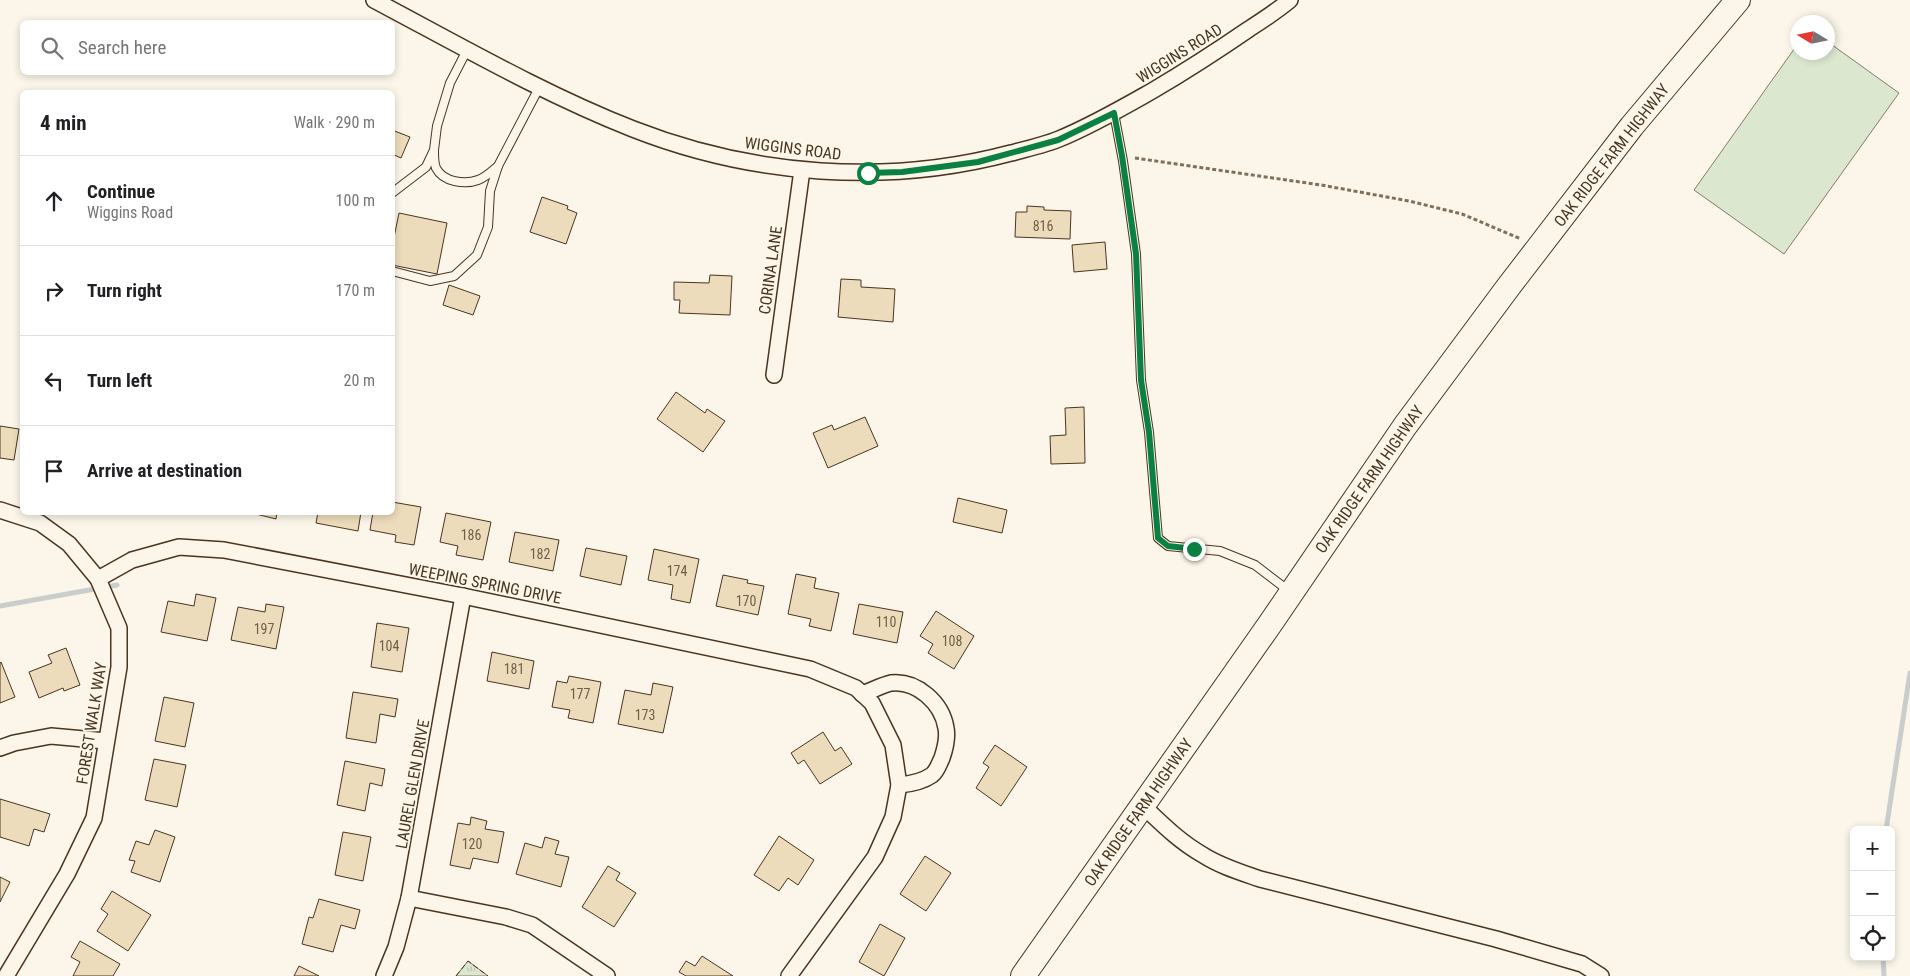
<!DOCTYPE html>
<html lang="en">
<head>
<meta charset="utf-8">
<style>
  body { margin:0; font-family:"Roboto Condensed",sans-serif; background:#f6f6f6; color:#202124 }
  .controls { position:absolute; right:15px; bottom:15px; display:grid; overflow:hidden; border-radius:8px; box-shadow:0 2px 8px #0003 }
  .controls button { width:45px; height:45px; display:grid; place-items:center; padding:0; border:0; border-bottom:1px solid #e0e0e0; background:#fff; color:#202124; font:25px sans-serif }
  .compass { position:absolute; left:1790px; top:15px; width:45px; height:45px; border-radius:50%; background:#fff; box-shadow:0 2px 8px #0003; rotate:280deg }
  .stop { position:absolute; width:15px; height:15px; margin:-11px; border:4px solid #0b8043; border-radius:50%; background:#fff }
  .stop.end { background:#0b8043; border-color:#fff; box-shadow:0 1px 5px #0008 }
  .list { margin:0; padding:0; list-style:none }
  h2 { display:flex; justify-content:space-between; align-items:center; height:65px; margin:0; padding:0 20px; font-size:21px }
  h2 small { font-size:16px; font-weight:400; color:#757577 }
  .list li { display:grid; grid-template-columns:32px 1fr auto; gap:15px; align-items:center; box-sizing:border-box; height:90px; padding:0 20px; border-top:1px solid #e0e0e0 }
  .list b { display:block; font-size:19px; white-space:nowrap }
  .list p { margin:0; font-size:16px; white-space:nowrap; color:#757577 }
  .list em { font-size:16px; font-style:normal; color:#757577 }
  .icon { flex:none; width:28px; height:28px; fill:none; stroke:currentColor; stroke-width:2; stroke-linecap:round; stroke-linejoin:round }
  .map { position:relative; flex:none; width:1910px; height:976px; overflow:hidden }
  .search { position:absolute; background:#fff; box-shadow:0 2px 8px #0003; left:20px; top:20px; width:375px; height:55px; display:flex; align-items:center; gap:12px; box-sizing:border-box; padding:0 18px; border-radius:8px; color:#757577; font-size:19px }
  .panel { position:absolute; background:#fff; box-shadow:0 2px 8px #0003; left:20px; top:90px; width:375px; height:425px; border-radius:8px }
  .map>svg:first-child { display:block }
  .grass { fill:url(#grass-tufts); stroke:#887966 }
  .pitch { fill:#dce7d0; stroke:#887966 }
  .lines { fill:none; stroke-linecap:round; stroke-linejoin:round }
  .stream { stroke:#c9cecd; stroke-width:5 }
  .building { fill:#ecdcbc; stroke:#4a3520 }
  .lane-casing { stroke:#4a3520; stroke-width:10 }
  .street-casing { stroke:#4a3520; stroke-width:18 }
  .primary-casing { stroke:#4a3520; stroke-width:26 }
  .path { stroke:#7f6f5c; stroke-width:3; stroke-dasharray:4 2.5; stroke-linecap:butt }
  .lane { stroke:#fbf6e9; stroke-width:8 }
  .street { stroke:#fbf6e9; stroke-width:15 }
  .primary { stroke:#fbf6e9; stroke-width:24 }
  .fence { stroke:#4a3520; stroke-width:1; stroke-dasharray:6 2.5; stroke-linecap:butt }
  .route { stroke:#0b8043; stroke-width:6 }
  .labels { text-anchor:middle; stroke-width:4; stroke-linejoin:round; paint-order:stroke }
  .number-label { font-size:14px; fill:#725f47 }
  .street-label { font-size:16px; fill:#4a3520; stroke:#fbf6e9 }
</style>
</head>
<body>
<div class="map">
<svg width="1910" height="976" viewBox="0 0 1910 976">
  <defs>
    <pattern id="grass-tufts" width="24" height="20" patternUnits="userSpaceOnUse" patternTransform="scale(1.25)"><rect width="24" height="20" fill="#dce7d0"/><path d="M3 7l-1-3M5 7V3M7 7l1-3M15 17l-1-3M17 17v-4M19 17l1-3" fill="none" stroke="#bec7b2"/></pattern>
  </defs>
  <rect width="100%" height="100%" fill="#fbf6e9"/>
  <polygon class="grass" points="468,961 488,976 456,976"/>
  <polygon class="pitch" points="1828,42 1899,93 1784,254 1694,190 1797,45 1798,52 1828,52"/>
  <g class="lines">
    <g class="stream">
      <polyline points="0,606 117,585"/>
      <polyline points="1886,830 1910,673"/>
      <polyline points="1883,957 1884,976"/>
    </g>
  </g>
  <g class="building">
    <polygon points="392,130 410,137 401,158 392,154"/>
    <polygon points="542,197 568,206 567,209 577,213 566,244 530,232"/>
    <polygon points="1027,206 1044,207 1044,210 1071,211 1070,239 1015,237 1016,212 1027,212"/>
    <polygon points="399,213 447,223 437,274 392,265 392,247"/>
    <polygon points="1105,242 1107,269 1074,272 1072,245"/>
    <polygon points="710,275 732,276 730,315 679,313 680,300 674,300 674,282 709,283"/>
    <polygon points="841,279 861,280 861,287 895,289 893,322 838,317"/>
    <polygon points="449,285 480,296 473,315 443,305"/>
    <polygon points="676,392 705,413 707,409 725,421 703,452 657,419"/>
    <polygon points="1084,407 1085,463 1051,464 1050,436 1066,435 1065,408"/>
    <polygon points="865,417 878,446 828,468 813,433 832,425 834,430"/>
    <polygon points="0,426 19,429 14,460 0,458"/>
    <polygon points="958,498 1007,510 1002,533 953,522"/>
    <polygon points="392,502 421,507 414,545 395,542 396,535 370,530 373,512 392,512"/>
    <polygon points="248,512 277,512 276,519"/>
    <polygon points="318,512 361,512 358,531 316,523"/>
    <polygon points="446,513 491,522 483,560 456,555 458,546 440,542"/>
    <polygon points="515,532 559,540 553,571 509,562"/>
    <polygon points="586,548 627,556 621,585 580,576"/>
    <polygon points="654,549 699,559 690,603 671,599 673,585 648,580"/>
    <polygon points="796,574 816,578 814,588 839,593 831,631 809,626 811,619 788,614"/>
    <polygon points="723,575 748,580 747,583 764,586 758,615 716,606"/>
    <polygon points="196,594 216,598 207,641 161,632 168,601 194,606"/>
    <polygon points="266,604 284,607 276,649 231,640 238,607 265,612"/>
    <polygon points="859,604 903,612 897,643 853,634"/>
    <polygon points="936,611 974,636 954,669 928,653 933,644 920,636"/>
    <polygon points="377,623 409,628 402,672 371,667"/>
    <polygon points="66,648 80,685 64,691 63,688 39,698 29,672 52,663 48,655"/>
    <polygon points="492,652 534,661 529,689 487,681"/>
    <polygon points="1,662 15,697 0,703 0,663"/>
    <polygon points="569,676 601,682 593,723 568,718 570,710 552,707 557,681 567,683"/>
    <polygon points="653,683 673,687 663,733 618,724 625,690 651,695"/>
    <polygon points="353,692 398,699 395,717 380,714 376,743 346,738"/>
    <polygon points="164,697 194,703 185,747 155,741"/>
    <polygon points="823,732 835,751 841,747 852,764 820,784 804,760 798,764 791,753"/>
    <polygon points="995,745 1027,767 1001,806 976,788 989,767 983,763"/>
    <polygon points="154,759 186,765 177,807 145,800"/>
    <polygon points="345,761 385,769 382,786 370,783 365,811 337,805"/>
    <polygon points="0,799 50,814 44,832 34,829 29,846 0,837"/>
    <polygon points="471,817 487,821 485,829 504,832 498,863 473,858 470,869 450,865 458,823 470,825"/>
    <polygon points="155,830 175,837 160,882 131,872 135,861 129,860 136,841 149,845"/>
    <polygon points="343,832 371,837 363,881 335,875"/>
    <polygon points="779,836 814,860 798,885 788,878 779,891 754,875"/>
    <polygon points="545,837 559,841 555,854 569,857 561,887 516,874 525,843 542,848"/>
    <polygon points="925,856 951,873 926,911 900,894"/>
    <polygon points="608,866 620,873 616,880 636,893 614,927 582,907"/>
    <polygon points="0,877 10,882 0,902"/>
    <polygon points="112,891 151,915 128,951 97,931 108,914 101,909"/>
    <polygon points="319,899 360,910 355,929 341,925 333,952 302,944 309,917 313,918"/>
    <polygon points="880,924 905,938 884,976 859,962"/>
    <polygon points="80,941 120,964 113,976 73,976 80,962 71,957"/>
    <polygon points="702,956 733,976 686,976 679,972 686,961 695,966"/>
    <polygon points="299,966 319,976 294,976"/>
  </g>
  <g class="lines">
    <defs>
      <g id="lane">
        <polyline points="1114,113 1123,161 1136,254 1141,380 1149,432 1158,538 1168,546 1220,551 1255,565 1289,591"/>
        <path d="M434,152C434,157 434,163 436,168C443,182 465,185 478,180C486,177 492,171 498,166"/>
        <polyline points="392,193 426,167 434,150 437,126 450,83 467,50"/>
        <polyline points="392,271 430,281 454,276 477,255 488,227 490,191 498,166 540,86"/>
      </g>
      <g id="street">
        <path d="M374,0C459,45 544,94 633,129C753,176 887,186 1011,153C1027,149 1044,145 1059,139C1091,126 1122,108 1152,91C1186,71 1217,51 1249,29C1263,20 1277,11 1290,0"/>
        <polyline points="774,375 802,170"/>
        <polyline points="0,510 40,523 69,544 98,579 119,628 119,667 94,818 67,874 6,976"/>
        <polyline points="98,579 132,560 179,547 224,550 463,596 810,669 856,688 872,703 893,745 899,785 893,817 875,857 789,976"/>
        <path d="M862,694C871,691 882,685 891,683C917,680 942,703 946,728C948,738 945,749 942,758C939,764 937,771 932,775C922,782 911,784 899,785"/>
        <polyline points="0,748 14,743 51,736 106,741"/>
        <path d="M1143,806C1162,824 1180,842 1203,855C1220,866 1240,872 1260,879L1496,939L1582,964L1601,976"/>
        <polyline points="409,898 506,917 532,925 607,976"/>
        <polyline points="384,976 396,947 409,898 463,596"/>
      </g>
      <polyline id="primary" points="1023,976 1270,624 1405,426 1509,286 1632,126 1738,0"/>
    </defs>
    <use href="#lane" class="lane-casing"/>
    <use href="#street" class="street-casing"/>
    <use href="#primary" class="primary-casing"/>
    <polyline class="path" points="1135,158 1321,185 1409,201 1462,214 1521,239"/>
    <use href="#lane" class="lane"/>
    <use href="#street" class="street"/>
    <use href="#primary" class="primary"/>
    <polyline class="fence" points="456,976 468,961 488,976"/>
  </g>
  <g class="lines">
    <polyline class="route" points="868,173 902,172 978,162 1058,140 1114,113 1122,156 1136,254 1141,380 1149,432 1158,538 1168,546 1194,549"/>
  </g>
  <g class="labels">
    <g class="number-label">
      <text x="1043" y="231">816</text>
      <text x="471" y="540">186</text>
      <text x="540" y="559">182</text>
      <text x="677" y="576">174</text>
      <text x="746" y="606">170</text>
      <text x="886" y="627">110</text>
      <text x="264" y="634">197</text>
      <text x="952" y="646">108</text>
      <text x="389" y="651">104</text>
      <text x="514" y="674">181</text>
      <text x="580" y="699">177</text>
      <text x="645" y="720">173</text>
      <text x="472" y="849">120</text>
    </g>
    <g class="street-label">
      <text transform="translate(1179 53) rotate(-32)" y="6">WIGGINS ROAD</text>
      <text transform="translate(793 148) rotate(7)" y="6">WIGGINS ROAD</text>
      <text transform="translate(1611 155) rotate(-52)" y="6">OAK RIDGE FARM HIGHWAY</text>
      <text transform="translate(770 270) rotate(-82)" y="6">CORINA LANE</text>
      <text transform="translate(1369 479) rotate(-55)" y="6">OAK RIDGE FARM HIGHWAY</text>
      <text transform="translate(485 583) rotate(11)" y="6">WEEPING SPRING DRIVE</text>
      <text transform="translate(91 723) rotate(-81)" y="6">FOREST WALK WAY</text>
      <text transform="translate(412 784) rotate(-80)" y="6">LAUREL GLEN DRIVE</text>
      <text transform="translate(1138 812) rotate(-55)" y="6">OAK RIDGE FARM HIGHWAY</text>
    </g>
  </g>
</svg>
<div class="controls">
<button>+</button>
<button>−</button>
<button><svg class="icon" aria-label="locate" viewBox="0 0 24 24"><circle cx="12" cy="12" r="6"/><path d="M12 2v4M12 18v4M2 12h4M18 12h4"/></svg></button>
</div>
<svg class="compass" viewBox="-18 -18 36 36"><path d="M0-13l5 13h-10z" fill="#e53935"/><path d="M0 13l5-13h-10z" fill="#757577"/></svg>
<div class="stop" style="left:868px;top:173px"></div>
<div class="stop end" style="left:1194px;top:549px"></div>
<div class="search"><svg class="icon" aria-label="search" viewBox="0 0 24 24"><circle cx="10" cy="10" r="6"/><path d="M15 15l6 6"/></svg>Search here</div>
<section class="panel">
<h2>4 min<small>Walk · 290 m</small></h2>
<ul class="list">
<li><svg class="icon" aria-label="ahead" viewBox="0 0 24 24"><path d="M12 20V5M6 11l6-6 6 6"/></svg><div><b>Continue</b><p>Wiggins Road</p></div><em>100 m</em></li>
<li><svg class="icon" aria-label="right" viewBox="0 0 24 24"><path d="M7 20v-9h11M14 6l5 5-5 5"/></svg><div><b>Turn right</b></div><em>170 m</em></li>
<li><svg class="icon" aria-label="left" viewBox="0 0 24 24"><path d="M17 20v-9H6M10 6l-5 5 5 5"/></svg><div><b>Turn left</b></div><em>20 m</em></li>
<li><svg class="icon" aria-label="arrive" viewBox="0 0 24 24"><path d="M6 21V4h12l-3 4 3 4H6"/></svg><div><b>Arrive at destination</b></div></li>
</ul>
</section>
</div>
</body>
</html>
